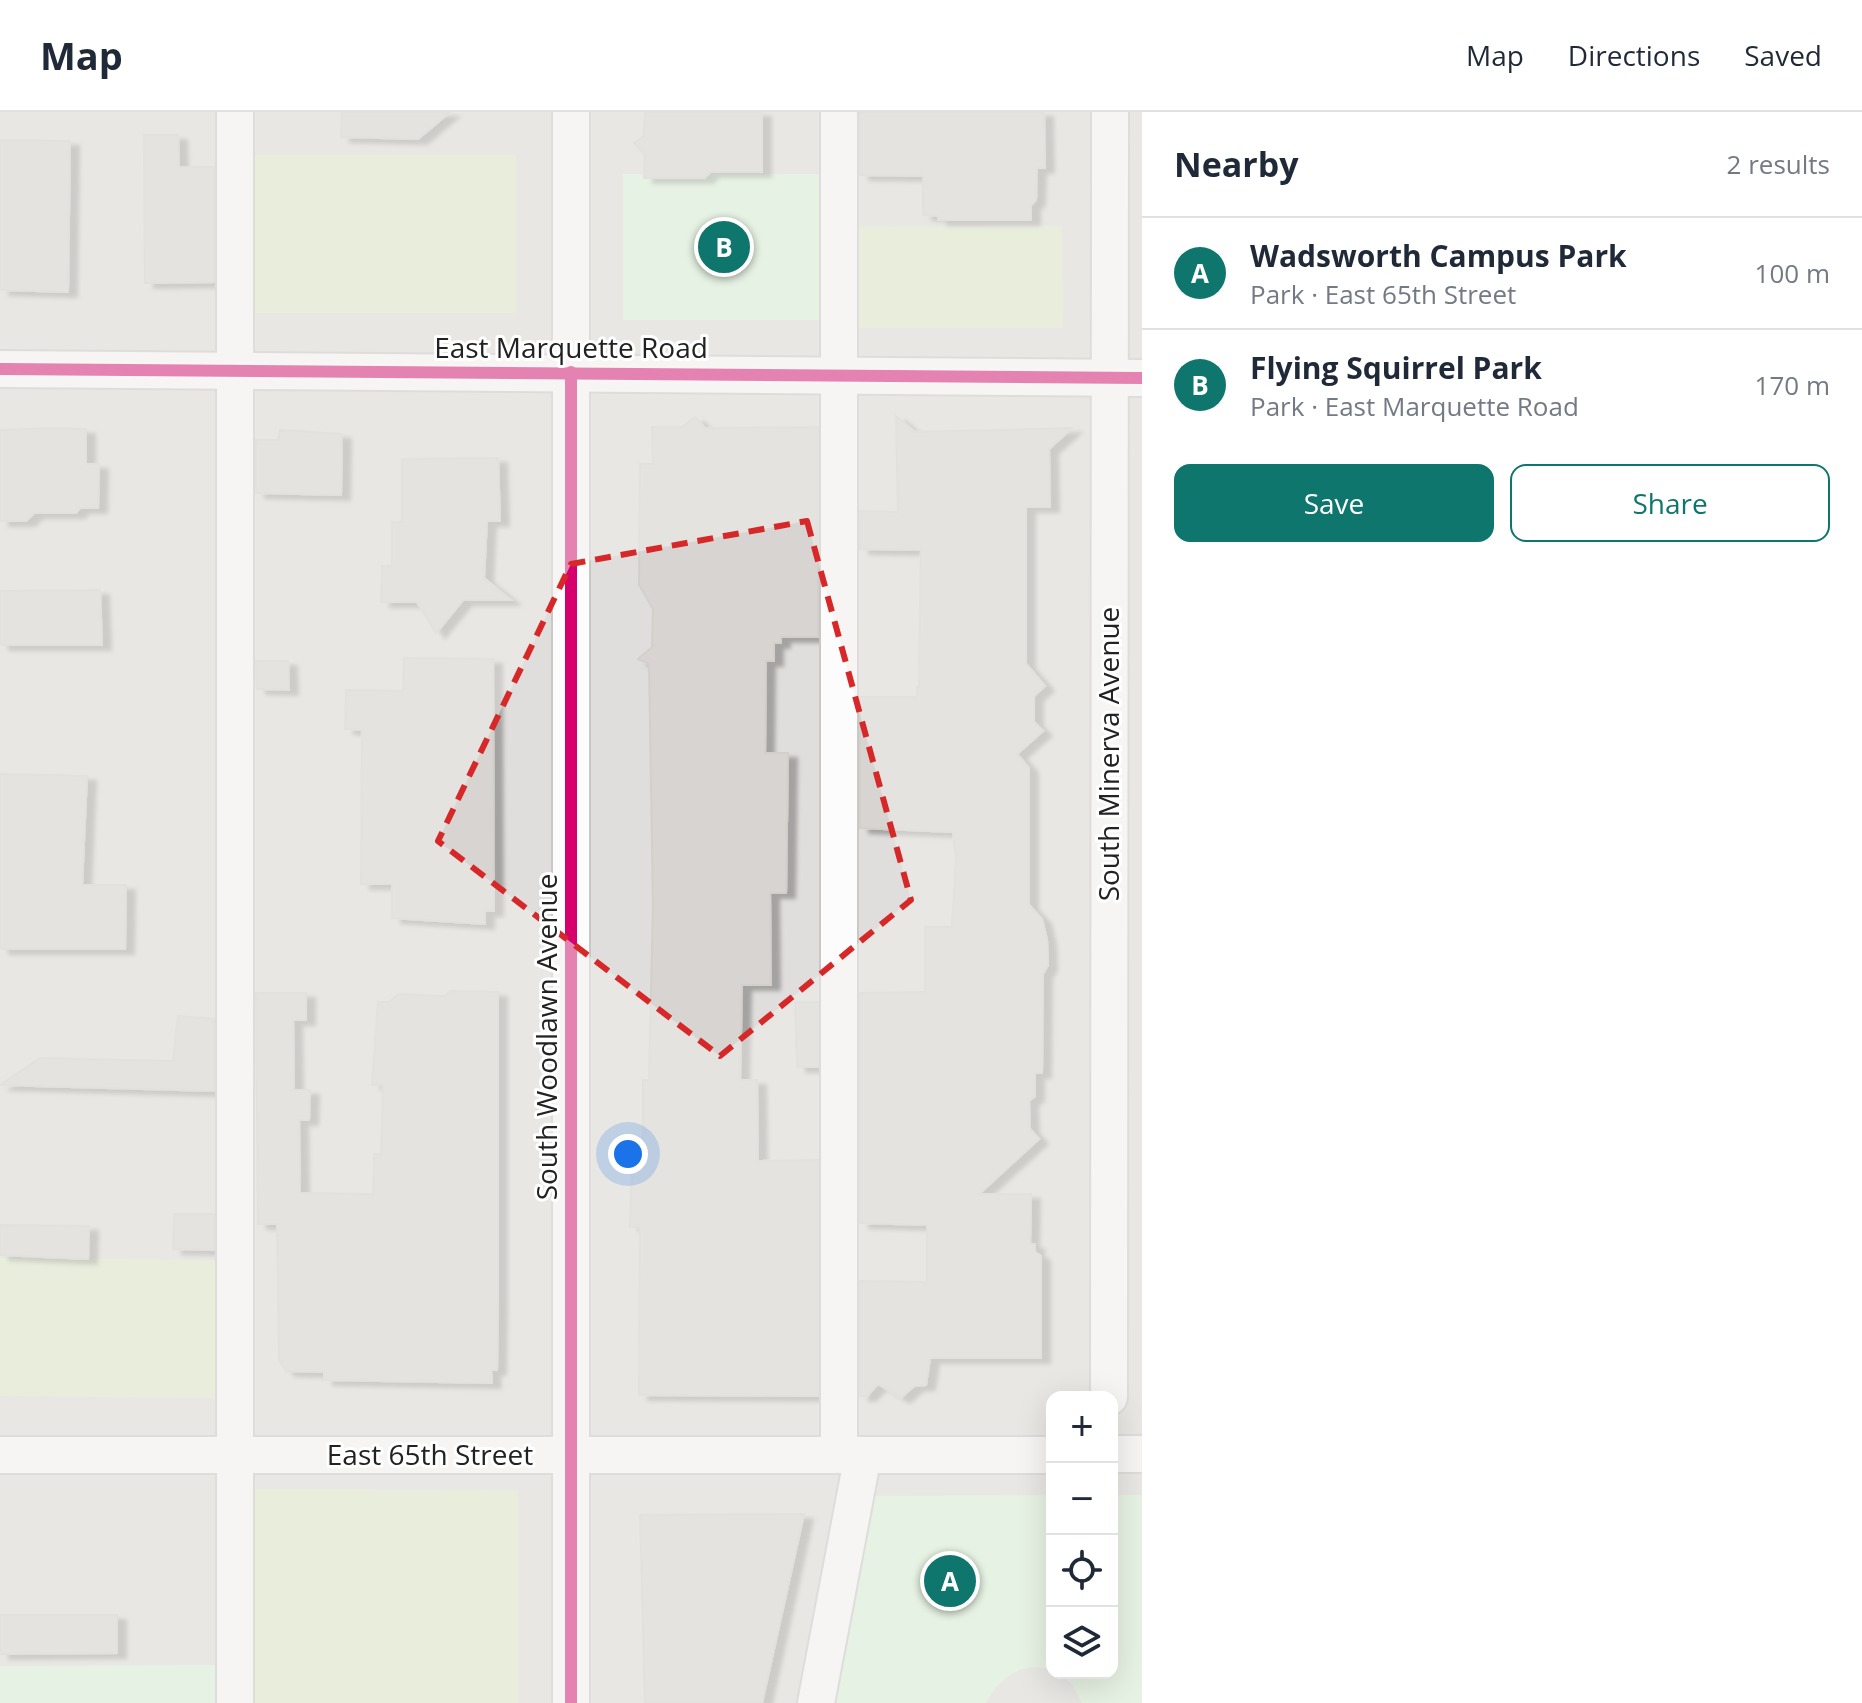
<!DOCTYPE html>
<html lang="en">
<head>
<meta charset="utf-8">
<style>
  body { margin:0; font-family:"Open Sans",sans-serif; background:#f6f6f7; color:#1f2937 }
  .controls { position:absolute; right:24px; bottom:24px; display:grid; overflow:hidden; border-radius:16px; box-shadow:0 8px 32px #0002 }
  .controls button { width:72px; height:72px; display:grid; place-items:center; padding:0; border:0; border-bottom:2px solid #e0e1e3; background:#fff; color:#1f2937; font:40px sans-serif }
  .you { position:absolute; left:628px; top:1042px; width:28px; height:28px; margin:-20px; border:6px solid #fff; border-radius:50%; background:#1a73e8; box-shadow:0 0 0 12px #1a73e833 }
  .badge { display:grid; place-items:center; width:52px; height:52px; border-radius:50%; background:#0f766e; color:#fff; font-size:26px; font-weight:700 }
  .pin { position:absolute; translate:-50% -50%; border:4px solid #fff; box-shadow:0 2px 8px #0006 }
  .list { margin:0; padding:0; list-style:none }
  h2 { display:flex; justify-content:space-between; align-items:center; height:104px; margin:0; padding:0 32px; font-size:34px }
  h2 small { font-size:26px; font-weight:400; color:#747a83 }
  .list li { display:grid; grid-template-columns:52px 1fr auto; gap:24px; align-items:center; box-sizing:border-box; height:112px; padding:0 32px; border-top:2px solid #e0e1e3 }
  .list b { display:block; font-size:30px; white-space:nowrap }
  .list p { margin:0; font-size:26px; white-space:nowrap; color:#747a83 }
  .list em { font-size:26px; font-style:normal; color:#747a83 }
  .actions { display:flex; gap:16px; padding:24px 32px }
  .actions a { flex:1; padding:18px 0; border:2px solid #0f766e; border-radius:16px; text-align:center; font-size:28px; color:#0f766e }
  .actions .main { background:#0f766e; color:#fff }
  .icon { flex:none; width:44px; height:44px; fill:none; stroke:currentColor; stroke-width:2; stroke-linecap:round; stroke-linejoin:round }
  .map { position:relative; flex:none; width:1142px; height:1591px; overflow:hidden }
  header { display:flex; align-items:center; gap:48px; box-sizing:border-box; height:112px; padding:0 40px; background:#fff; border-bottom:2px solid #e0e1e3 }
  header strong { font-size:38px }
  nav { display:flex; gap:44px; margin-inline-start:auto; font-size:28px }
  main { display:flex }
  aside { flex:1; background:#fff }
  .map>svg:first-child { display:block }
  .residential { fill:#dfdedc; fill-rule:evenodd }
  .grass { fill:#ddeccb }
  .park { fill:#daf5da }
  .building { fill:#d7d4d2; stroke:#d3d0cc; stroke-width:2; filter:url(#shadow) }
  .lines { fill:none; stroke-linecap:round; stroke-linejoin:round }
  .minor-casing { stroke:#c9c8c7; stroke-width:40 }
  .minor { stroke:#fdfcfc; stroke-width:36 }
  .cycleway-casing { stroke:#fff; stroke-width:17 }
  .cycleway { stroke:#d6006c; stroke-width:12 }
  .marked { fill:none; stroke:#d62828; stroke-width:6; stroke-dasharray:16 10; stroke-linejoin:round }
  .labels { text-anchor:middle; stroke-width:6; stroke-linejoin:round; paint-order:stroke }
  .street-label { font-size:28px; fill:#222; stroke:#fff }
</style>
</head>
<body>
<header>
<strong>Map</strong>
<nav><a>Map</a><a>Directions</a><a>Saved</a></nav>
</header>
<main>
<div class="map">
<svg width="1142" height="1591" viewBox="0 0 1142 1591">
  <defs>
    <filter id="shadow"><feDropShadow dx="9" dy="5" stdDeviation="2" flood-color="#0004"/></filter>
  </defs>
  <rect width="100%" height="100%" fill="#f0eeeb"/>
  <path class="residential" d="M0,0H1142V1591H0ZM1052,1285H1112V1561H1052Z"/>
  <g class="grass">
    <polygon points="253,43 516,43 516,201 254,201"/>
    <polygon points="1062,114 1063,216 859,216 857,115"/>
    <polygon points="0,1146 220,1148 220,1286 0,1284"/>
    <polygon points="249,1377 518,1378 518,1591 248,1591"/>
  </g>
  <g class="park">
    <rect x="623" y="62" width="202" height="146"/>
    <path d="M1052,1383V1558C1024,1547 998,1567 986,1591H829L862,1384Z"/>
    <polygon points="1112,1383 1142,1383 1142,1591 1082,1591 1072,1572 1058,1561 1112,1561"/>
    <polygon points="220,1553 220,1591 0,1591 0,1554"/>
  </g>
  <g class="building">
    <polygon points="342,0 450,0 418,27 341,25"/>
    <polygon points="645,0 762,0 762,60 710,60 704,66 644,66 645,43 634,31 644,24"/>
    <polygon points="860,0 1044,0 1045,56 1037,56 1036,88 1031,93 1031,108 938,108 938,104 923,103 923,64 860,63"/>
    <polygon points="144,23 178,23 179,55 214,55 214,170 145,171"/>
    <polygon points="0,28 70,29 68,180 0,178"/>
    <polygon points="896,304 915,320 1072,316 1049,337 1050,395 1026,395 1026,552 1045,574 1034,584 1034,610 1043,619 1017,642 1029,656 1029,793 1042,807 1047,828 1048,853 1043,862 1042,961 1035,961 1035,984 1029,989 1030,1017 1039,1027 979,1082 1031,1082 1030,1132 1035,1132 1035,1140 1041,1144 1041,1246 930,1246 926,1273 914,1274 901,1286 878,1272 867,1284 860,1284 860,1169 927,1170 927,1113 860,1111 860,881 925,880 925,815 952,815 956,748 953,720 860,716 860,585 917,585 917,575 919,575 921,438 860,437 860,399 898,400"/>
    <polygon points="695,305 705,316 818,315 818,525 781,525 781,531 774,531 774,549 766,549 765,641 788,641 786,781 770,781 771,873 742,873 740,968 757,968 758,1049 818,1048 818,1284 639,1283 640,1115 630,1115 632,1052 642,1052 643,1048 643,968 649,968 653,793 649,552 638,547 652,535 653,497 639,473 640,352 653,352 652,315 682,315"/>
    <polygon points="51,316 86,317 86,352 99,352 98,396 80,396 76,401 34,401 26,409 0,409 0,318"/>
    <polygon points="280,318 342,322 341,383 256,381 256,328 278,328"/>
    <polygon points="498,346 500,409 487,409 484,466 511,488 463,488 436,521 417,490 381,490 382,454 392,454 392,410 402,410 402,347"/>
    <polygon points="100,478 102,533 0,533 0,479"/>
    <polygon points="404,546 493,547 494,799 485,799 485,812 392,806 392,772 361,772 362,618 345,617 346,578 403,579"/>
    <polygon points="256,549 288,549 289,578 257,577"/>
    <polygon points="0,662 87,664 82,773 126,773 125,837 0,837"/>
    <polygon points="450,879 498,880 498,1191 497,1258 491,1258 492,1271 324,1268 324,1260 286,1259 279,1248 277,1112 258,1112 256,881 306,881 306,908 293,908 294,978 310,978 309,1008 299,1008 300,1081 373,1082 374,1042 381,1042 383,973 372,973 378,890 389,890 399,882 445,884"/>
    <polygon points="795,890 818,890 818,955 797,955"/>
    <polygon points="178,904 214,907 214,979 0,973 40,946 173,949"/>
    <polygon points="174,1102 214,1102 214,1138 173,1137"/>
    <polygon points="0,1113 89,1114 88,1147 0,1143"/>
    <polygon points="804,1402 762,1591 645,1591 640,1403"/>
    <polygon points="0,1503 117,1503 117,1541 0,1542"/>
  </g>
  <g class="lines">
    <defs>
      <g id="minor">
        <polyline points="235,0 235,1591"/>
        <polyline points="571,0 571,1591"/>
        <polyline points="0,257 1142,266"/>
        <polyline points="1109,1285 1110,0"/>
        <polyline points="839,1342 839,0"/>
        <polyline points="1112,1342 1142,1342"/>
        <polyline points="0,1343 1052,1343"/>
        <polyline points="816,1591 863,1343"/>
      </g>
    </defs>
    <use href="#minor" class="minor-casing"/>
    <use href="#minor" class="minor"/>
    <defs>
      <g id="cycleway">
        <polyline points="0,257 1142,266"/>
        <polyline points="571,260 571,1591"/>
      </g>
    </defs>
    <use href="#cycleway" class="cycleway-casing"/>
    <use href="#cycleway" class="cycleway"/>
  </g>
  <path d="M0 0H1142V1591H0ZM807,409L911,788L720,944L438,729L571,452Z" fill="#f0eeeb" fill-opacity=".55" fill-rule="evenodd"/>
  <path class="marked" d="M807,409L911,788L720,944L438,729L571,452Z"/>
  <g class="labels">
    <g class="street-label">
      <text x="571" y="246">East Marquette Road</text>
      <text transform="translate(1109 642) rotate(-90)" y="10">South Minerva Avenue</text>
      <text transform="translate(547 925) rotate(-90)" y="10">South Woodlawn Avenue</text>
      <text x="430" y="1353">East 65th Street</text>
    </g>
  </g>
</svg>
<div class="controls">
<button>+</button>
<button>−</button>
<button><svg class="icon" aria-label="locate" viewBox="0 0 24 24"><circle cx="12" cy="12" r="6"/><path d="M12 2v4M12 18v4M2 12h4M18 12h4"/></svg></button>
<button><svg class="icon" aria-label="layers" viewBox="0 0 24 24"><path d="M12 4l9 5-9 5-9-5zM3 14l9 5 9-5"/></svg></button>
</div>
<div class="you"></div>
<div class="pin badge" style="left:950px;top:1469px">A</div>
<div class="pin badge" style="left:724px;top:135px">B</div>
</div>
<aside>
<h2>Nearby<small>2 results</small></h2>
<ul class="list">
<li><span class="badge">A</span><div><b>Wadsworth Campus Park</b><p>Park · East 65th Street</p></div><em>100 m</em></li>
<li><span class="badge">B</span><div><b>Flying Squirrel Park</b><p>Park · East Marquette Road</p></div><em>170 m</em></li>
</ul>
<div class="actions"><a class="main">Save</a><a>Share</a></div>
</aside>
</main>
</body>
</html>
